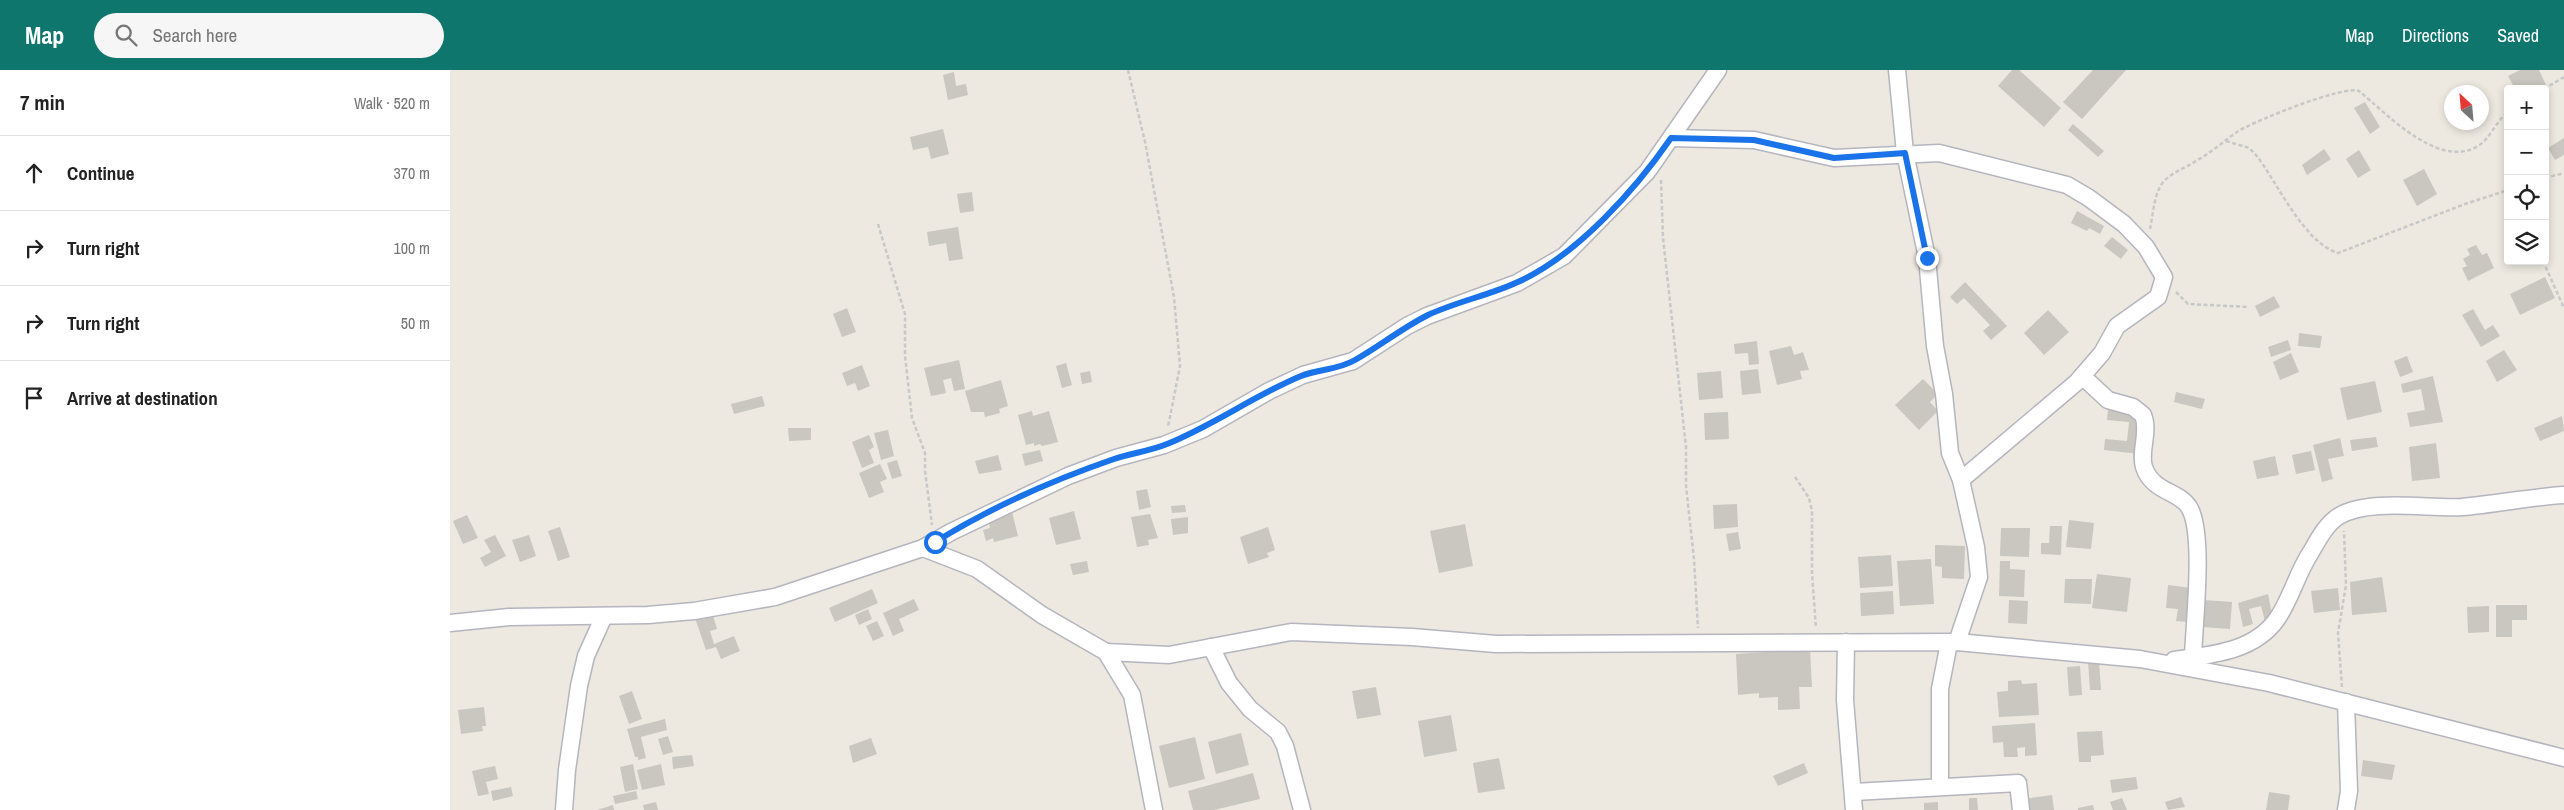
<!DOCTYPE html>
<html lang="en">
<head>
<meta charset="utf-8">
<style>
  body { margin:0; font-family:"Archivo Narrow",sans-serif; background:#f6f6f6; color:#222 }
  .controls { position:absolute; right:15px; top:15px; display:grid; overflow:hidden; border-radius:5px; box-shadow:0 2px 8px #0003 }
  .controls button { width:45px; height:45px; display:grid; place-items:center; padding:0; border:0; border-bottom:1px solid #e0e0e0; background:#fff; color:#222; font:25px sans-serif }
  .compass { position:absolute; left:1994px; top:15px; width:45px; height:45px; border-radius:50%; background:#fff; box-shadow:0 2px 8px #0003; rotate:334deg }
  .stop { position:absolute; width:15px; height:15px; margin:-11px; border:4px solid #1a73e8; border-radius:50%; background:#fff }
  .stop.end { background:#1a73e8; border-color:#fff; box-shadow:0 1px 5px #0008 }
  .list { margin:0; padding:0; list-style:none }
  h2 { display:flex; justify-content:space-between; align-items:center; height:65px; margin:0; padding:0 20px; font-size:21px }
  h2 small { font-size:16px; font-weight:400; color:#767676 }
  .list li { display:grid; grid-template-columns:32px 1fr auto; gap:15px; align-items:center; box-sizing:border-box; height:75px; padding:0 20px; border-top:1px solid #e0e0e0 }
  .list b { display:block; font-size:19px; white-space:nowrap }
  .list em { font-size:16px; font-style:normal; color:#767676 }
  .icon { flex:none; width:28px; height:28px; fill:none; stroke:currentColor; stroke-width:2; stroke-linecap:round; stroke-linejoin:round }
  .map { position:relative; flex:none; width:2114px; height:740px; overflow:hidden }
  header { display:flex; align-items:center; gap:30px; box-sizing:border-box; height:70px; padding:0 25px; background:#0f766e; color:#fff }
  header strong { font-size:24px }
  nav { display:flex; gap:28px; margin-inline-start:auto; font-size:18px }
  .search { width:350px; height:45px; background:#f6f6f6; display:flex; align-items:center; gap:12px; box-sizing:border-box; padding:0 18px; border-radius:28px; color:#767676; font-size:19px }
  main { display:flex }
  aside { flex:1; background:#fff }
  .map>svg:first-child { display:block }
  .building { fill:#c9c7bf }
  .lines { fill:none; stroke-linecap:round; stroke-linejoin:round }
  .street-casing { stroke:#b4b5bf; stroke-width:19 }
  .path { stroke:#c8c8c8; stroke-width:2.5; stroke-dasharray:4 2.5; stroke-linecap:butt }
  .street { stroke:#fff; stroke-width:16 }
  .route { stroke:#1a73e8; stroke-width:6 }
</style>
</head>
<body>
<header>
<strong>Map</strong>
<div class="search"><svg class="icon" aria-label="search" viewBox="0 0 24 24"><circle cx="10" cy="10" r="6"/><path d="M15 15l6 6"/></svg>Search here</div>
<nav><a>Map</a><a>Directions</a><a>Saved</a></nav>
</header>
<main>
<aside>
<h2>7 min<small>Walk · 520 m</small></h2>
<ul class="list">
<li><svg class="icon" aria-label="ahead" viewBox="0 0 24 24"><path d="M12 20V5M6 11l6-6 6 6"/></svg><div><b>Continue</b></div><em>370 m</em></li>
<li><svg class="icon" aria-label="right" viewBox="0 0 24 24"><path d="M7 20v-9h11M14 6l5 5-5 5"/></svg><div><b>Turn right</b></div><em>100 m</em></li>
<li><svg class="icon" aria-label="right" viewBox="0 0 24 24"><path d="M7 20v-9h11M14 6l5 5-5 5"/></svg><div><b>Turn right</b></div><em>50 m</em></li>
<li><svg class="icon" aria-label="arrive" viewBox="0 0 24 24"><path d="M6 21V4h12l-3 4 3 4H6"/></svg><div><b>Arrive at destination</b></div></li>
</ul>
</aside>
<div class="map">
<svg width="2114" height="740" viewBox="0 0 2114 740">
  <rect width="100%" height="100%" fill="#ede9e0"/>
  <g class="building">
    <polygon points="1562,0 1569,0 1611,38 1594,57 1548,16"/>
    <polygon points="1643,0 1676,0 1632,49 1613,32"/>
    <polygon points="2070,0 2089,0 2096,15 2088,19 2065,19 2058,6"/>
    <polygon points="504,2 506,16 516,14 518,25 498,30 493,5"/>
    <polygon points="1915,32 1930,57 1920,64 1904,38"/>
    <polygon points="1623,54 1654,81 1648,87 1618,60"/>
    <polygon points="493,59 499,84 481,89 478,77 463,80 460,67"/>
    <polygon points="2114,68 2114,85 2105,90 2098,78"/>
    <polygon points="1874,79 1881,89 1857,105 1852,95"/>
    <polygon points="1909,80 1921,100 1908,108 1896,89"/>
    <polygon points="1974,99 1987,124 1967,136 1953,110"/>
    <polygon points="522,122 524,141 510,143 507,124"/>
    <polygon points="1627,141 1654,156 1650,164 1639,158 1637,161 1621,153"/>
    <polygon points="508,157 513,189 499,191 496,173 479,176 477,162"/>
    <polygon points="1662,167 1678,180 1671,189 1654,176"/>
    <polygon points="2026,175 2032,185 2037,183 2044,198 2018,211 2012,198 2017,196 2013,189 2020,185 2017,179"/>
    <polygon points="2095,207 2105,228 2070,245 2060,224"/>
    <polygon points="1515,212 1557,256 1541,270 1533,261 1540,255 1514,228 1507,234 1500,227"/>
    <polygon points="1824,226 1830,237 1810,247 1805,236"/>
    <polygon points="397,238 406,262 392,267 383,244"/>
    <polygon points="2023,239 2035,260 2043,255 2050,266 2031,277 2012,245"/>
    <polygon points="1598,240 1619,262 1594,285 1574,263"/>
    <polygon points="1849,263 1872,266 1870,278 1848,276"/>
    <polygon points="1838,270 1841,280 1821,287 1818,277"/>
    <polygon points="1307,271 1309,294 1299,295 1298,283 1285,284 1284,274"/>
    <polygon points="1341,276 1344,285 1353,282 1359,300 1350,301 1352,309 1327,315 1319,281"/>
    <polygon points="2054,280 2067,300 2047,312 2036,291"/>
    <polygon points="1841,283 1849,302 1830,310 1823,292"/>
    <polygon points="1957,286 1963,302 1950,307 1944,291"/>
    <polygon points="509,290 515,319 504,321 501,308 493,310 496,323 481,326 474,298"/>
    <polygon points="616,293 622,315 612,318 606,296"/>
    <polygon points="412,295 420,316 408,321 405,313 397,316 392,303"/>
    <polygon points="1308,299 1311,323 1292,325 1290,301"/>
    <polygon points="640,301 642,312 632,314 630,303"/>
    <polygon points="1271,301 1273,328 1249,330 1247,303"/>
    <polygon points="1983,306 1993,352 1960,357 1957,343 1975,340 1971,319 1953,323 1951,314"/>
    <polygon points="1473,309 1488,324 1480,332 1488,341 1469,360 1445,335"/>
    <polygon points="551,310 558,336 549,339 550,343 535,347 534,342 521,342 515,321"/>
    <polygon points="1925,311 1932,342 1897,350 1890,318"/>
    <polygon points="1726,322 1755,329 1752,339 1724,332"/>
    <polygon points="312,326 315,336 284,344 281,334"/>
    <polygon points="1658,340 1689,343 1689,384 1654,380 1655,369 1677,371 1679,352 1657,350"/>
    <polygon points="582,341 583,346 599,341 608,372 592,376 590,374 584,376 584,373 576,375 568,345"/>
    <polygon points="1278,342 1279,369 1255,370 1254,343"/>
    <polygon points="2112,346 2114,361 2090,371 2084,358"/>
    <polygon points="338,358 361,358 361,370 339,371"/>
    <polygon points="438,360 444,386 431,390 424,363"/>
    <polygon points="419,365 424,377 419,380 424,393 412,398 402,372"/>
    <polygon points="1926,367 1928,377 1902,381 1900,370"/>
    <polygon points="1890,368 1894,386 1878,389 1883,409 1872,412 1863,375"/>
    <polygon points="1986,373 1990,408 1962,411 1959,377"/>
    <polygon points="590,380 593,391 575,396 572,384"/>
    <polygon points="1861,381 1865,400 1846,404 1842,385"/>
    <polygon points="548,385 552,400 529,404 525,391"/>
    <polygon points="1825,386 1829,405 1807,409 1803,391"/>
    <polygon points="447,390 452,406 442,409 437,393"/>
    <polygon points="430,394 437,409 430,412 434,422 419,428 409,403"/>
    <polygon points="697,419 701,437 689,440 686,421"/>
    <polygon points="1287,434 1288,457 1264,459 1263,435"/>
    <polygon points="735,435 736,442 722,443 721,436"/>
    <polygon points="624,441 631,469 606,475 599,448"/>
    <polygon points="562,442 568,466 544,472 543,468 536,471 533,460 540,458 538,448"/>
    <polygon points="700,444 708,468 698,470 699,475 687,477 681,447"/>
    <polygon points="17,445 28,468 13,474 3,451"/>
    <polygon points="738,447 738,463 723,465 721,449"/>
    <polygon points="1619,450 1644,453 1641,479 1616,477"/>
    <polygon points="1015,454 1023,496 989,503 980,461"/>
    <polygon points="1600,456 1612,456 1611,485 1591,484 1591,473 1599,473"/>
    <polygon points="110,457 120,487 108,491 98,461"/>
    <polygon points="818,457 825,480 817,483 819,487 798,494 790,467"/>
    <polygon points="1551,458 1580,458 1579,487 1550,486"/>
    <polygon points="1288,462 1291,479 1279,481 1276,464"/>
    <polygon points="45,465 56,486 35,497 30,488 41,482 34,470"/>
    <polygon points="79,465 86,486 70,492 62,470"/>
    <polygon points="1485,475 1515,476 1514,509 1492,508 1492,497 1485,496"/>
    <polygon points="1441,485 1443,516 1410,518 1408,487"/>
    <polygon points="1481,489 1484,534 1450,536 1447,491"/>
    <polygon points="637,491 639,502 623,505 620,494"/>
    <polygon points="1550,491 1560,491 1560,499 1575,500 1574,527 1549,526"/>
    <polygon points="1647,504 1681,508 1677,542 1642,538"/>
    <polygon points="1932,507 1937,542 1902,545 1900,512"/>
    <polygon points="1615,509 1642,509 1641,534 1614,533"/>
    <polygon points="1718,515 1742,518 1738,552 1726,551 1728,539 1716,538"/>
    <polygon points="1888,518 1890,540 1864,543 1861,521"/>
    <polygon points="422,519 428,533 385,552 379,538"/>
    <polygon points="1443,521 1444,544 1411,546 1410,523"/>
    <polygon points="1818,524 1823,549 1815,551 1811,536 1799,539 1803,554 1793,557 1788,533"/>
    <polygon points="464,529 469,540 449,549 454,561 443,566 433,543"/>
    <polygon points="1559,530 1578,531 1577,554 1558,553"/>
    <polygon points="1754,530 1782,532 1780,559 1752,557"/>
    <polygon points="2046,535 2077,535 2077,550 2062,550 2062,567 2046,567"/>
    <polygon points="2039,536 2039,562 2018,563 2017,537"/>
    <polygon points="418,539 422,549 409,555 405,545"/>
    <polygon points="262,542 267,559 260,561 264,574 284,566 290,581 271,589 266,577 256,580 245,548"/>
    <polygon points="427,551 434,566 423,571 416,556"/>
    <polygon points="1360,579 1362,617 1349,617 1350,639 1328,640 1328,627 1309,628 1309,623 1288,625 1286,584"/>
    <polygon points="1649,591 1651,620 1640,620 1638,592"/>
    <polygon points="1630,596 1632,625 1619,626 1617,597"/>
    <polygon points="1571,610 1572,614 1587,613 1589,645 1549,647 1547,622 1558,621 1558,611"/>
    <polygon points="926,617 931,645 907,649 902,621"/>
    <polygon points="182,621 192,649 179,654 169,626"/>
    <polygon points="34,637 36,656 32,656 33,661 11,664 8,640"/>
    <polygon points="1001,645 1007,681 974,687 968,651"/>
    <polygon points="215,649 217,660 191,667 196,688 188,690 188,687 185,687 177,659"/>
    <polygon points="1585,653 1587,685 1575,686 1575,677 1567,678 1568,687 1554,687 1553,672 1543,673 1542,656"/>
    <polygon points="1652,661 1654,685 1641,686 1641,692 1629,692 1627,662"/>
    <polygon points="791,663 799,695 766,704 758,672"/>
    <polygon points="218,666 223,682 213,685 208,669"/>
    <polygon points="745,667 755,709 719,718 709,676"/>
    <polygon points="421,668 427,684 403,693 399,676"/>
    <polygon points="242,685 244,696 223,699 222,687"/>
    <polygon points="1049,688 1055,719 1028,723 1023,693"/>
    <polygon points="1913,690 1945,695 1942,710 1911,706"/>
    <polygon points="1354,693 1358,703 1328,716 1323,706"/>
    <polygon points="183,694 188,719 175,722 170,697"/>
    <polygon points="211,694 215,715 192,720 187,700"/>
    <polygon points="45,696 48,709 36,712 39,724 28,726 22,701"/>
    <polygon points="803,703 810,729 764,740 743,740 738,721"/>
    <polygon points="1686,707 1688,719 1662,723 1660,710"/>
    <polygon points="61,717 63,726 43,731 41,721"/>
    <polygon points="186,721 188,729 165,734 163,726"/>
    <polygon points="1819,722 1840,725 1838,740 1816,740"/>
    <polygon points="1602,725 1604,740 1576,740 1574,729"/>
    <polygon points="1731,727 1735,737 1718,740 1715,732"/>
    <polygon points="1519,728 1527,728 1528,740 1519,740"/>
    <polygon points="1672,728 1677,740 1663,740 1660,732"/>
    <polygon points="206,732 208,740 194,740 193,735"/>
    <polygon points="1488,732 1488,740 1474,740 1474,733"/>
    <polygon points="163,735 164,740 147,740"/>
    <polygon points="1643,735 1644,740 1628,740 1628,738"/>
  </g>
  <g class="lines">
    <defs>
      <g id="street">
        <polyline points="1447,0 1455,83 1477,188 1485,276 1494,324 1500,383 1511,410 1526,477 1529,507 1507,572"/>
        <polyline points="1221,68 1304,70 1384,88 1489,83 1617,115 1639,128 1674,154 1696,177 1714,207 1708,227 1667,256 1652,283 1627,312 1511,410"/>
        <path d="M1632,306L1658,330L1683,337L1693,345C1700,362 1689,381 1694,397C1702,422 1729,421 1739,437C1755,463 1744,554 1743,587"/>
        <polyline points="473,478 527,499 592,545 656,582 682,625 704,740"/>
        <polyline points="0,553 59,547 198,545 244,541 325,527 473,478 501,462 618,406 666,388 714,375 753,359 819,321 853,305 903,291 957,256 977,246 1067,213 1114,186 1197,102 1268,0"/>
        <polyline points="1396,572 1395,630 1404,740"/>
        <polyline points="761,577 779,613 800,639 828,662 835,676 852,740"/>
        <polyline points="656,582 719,585 841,562 962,567 1046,574 1507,572 1690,589 1819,613 2114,688"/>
        <path d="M1724,590C1760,585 1804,582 1827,549C1841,529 1847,503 1861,482C1868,470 1876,454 1889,446C1919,428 1978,439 2012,437C2047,434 2080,427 2114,425"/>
        <polyline points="1896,632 1899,721 1896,740"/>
        <polyline points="1490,716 1490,619 1499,573"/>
        <polyline points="1404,722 1568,713 1571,740"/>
        <polyline points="114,740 117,700 129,616 136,586 154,546"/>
      </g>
    </defs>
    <use href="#street" class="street-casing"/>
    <g class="path">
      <polyline points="678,0 695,72 724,227 730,296 718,357"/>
      <polyline points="2094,19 2114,7"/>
      <path d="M1776,71L1799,78L1806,85C1828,113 1853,172 1888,183L2015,134L2058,120"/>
      <polyline points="2095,108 2114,103"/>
      <polyline points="1211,110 1213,168 1236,377 1236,416 1244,489 1248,558"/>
      <polyline points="428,154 455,244 455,286 462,348 475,383 475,401 482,455"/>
      <path d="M1700,159C1703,145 1704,122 1714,111C1723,102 1735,98 1746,91C1762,82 1775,70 1790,60C1808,50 1893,15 1909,21C1937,44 1989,100 2028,76C2040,69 2046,51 2058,42"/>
      <polyline points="2093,191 2114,238"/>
      <polyline points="1726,222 1738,234 1799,237"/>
      <polyline points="1345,407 1359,428 1362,441 1362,503 1366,558"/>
      <polyline points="1892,617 1888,563 1896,515 1894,461"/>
    </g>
    <use href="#street" class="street"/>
  </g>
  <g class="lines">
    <path class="route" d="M485,472C540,438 603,410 664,389C682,383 700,381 717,374C764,355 805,325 851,306C869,299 888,300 905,290C930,276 952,258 978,245C1008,231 1041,225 1070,211C1128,184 1185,120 1221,68L1304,70L1384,88L1455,83L1477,188"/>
  </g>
</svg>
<div class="controls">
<button>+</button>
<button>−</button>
<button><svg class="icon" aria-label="locate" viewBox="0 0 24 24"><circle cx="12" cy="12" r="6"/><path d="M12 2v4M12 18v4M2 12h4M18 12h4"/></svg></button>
<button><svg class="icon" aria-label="layers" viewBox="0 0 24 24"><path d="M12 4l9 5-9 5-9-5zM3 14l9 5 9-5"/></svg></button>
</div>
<svg class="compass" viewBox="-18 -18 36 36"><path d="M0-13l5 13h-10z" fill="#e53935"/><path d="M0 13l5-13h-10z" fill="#767676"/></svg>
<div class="stop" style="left:485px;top:472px"></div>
<div class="stop end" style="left:1477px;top:188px"></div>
</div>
</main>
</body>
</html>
